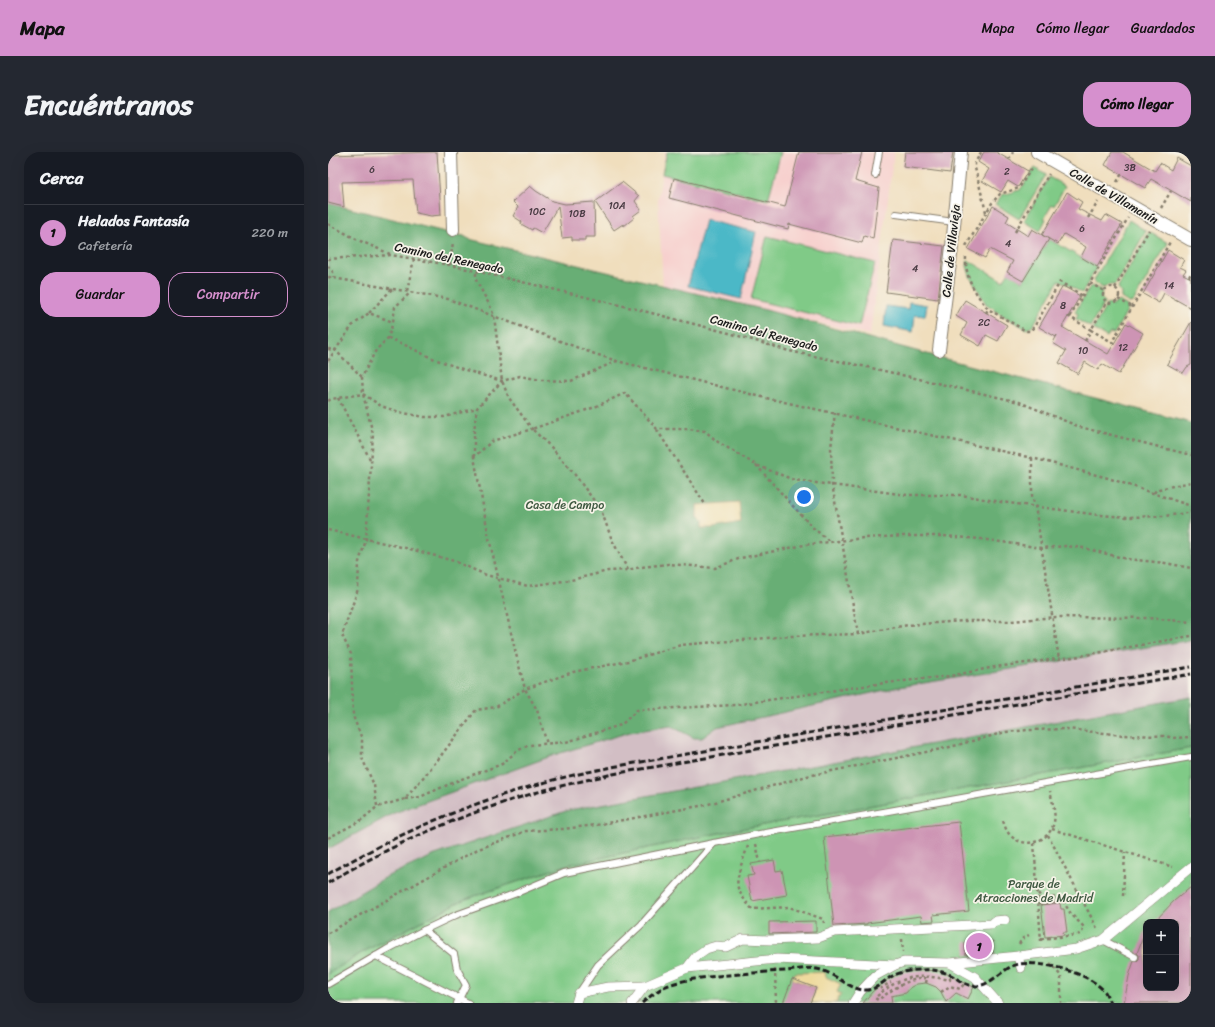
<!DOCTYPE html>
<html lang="es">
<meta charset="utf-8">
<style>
body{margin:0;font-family:Sriracha,sans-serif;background:#242831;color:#f1f3f6}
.controls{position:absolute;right:12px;bottom:12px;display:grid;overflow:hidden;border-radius:8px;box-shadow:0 4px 16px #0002}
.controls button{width:36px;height:36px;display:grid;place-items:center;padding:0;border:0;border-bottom:1px solid #363941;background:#171b24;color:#f1f3f6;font:20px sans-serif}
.you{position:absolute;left:476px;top:345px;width:14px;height:14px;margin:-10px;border:3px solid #fff;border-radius:50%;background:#1a73e8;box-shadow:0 0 0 6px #1a73e833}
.badge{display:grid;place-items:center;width:26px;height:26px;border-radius:50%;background:#d690ce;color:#111;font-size:13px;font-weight:700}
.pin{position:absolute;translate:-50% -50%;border:2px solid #fff;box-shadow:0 1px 4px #0006}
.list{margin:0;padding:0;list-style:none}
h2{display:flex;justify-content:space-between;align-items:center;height:52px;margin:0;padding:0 16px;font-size:17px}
h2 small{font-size:13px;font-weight:400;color:#9ea1a6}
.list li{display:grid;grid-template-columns:26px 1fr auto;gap:12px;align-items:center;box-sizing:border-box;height:56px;padding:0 16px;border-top:1px solid #363941}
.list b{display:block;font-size:15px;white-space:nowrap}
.list p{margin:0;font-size:13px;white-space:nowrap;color:#9ea1a6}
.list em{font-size:13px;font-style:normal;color:#9ea1a6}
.actions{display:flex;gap:8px;padding:12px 16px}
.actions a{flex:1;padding:9px 0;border:1px solid #d690ce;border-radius:16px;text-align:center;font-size:14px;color:#d690ce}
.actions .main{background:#d690ce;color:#111}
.map{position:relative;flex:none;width:863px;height:851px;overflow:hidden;border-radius:16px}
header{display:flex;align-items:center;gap:24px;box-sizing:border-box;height:56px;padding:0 20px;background:#d690ce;color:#111}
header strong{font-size:19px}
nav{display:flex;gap:22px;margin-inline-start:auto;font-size:14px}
.intro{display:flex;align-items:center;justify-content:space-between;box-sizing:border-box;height:96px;padding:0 24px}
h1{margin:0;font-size:28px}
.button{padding:10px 18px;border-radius:16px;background:#d690ce;color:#111;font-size:14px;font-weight:700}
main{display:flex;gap:24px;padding:0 24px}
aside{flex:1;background:#171b24;border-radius:16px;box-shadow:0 4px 16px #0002}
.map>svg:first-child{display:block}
.built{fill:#f7d0ce}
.industrial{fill:#d2bec4}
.green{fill:#80ca87;stroke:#4e7352;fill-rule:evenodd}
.forest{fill:#68ae74;stroke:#426548}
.sand{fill:#eeda9e;stroke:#857b5d}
.water{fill:#4bb8c7;stroke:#346a72}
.building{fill:#cd94b4}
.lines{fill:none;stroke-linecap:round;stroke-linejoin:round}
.service-casing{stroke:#867d6c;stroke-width:8}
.pedestrian-casing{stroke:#867d6c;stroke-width:10}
.minor-casing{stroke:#867d6c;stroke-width:14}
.path{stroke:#867d6c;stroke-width:2.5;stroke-dasharray:3 3;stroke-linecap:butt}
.service{stroke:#fff;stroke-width:6}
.pedestrian{stroke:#fff;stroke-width:9}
.minor{stroke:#fff;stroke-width:12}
.rail{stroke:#1c1c1c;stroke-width:3;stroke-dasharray:6 3;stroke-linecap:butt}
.labels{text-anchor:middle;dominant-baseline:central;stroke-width:3.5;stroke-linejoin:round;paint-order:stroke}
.number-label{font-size:10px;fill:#483a42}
.street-label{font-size:12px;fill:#1c1c1c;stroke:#f7f3e8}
.park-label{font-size:12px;fill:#3f5941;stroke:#f7f3e8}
</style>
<header>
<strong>Mapa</strong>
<nav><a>Mapa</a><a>Cómo llegar</a><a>Guardados</a></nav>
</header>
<div class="intro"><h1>Encuéntranos</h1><a class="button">Cómo llegar</a></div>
<main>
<aside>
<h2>Cerca<small></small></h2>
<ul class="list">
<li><span class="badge">1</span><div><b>Helados Fantasía</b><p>Cafetería</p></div><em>220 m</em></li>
</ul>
<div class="actions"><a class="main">Guardar</a><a>Compartir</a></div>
</aside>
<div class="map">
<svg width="863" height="851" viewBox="0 0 863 851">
<rect width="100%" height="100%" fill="#f7f3e8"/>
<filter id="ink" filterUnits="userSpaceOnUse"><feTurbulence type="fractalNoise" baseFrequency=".025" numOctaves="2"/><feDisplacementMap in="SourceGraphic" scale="8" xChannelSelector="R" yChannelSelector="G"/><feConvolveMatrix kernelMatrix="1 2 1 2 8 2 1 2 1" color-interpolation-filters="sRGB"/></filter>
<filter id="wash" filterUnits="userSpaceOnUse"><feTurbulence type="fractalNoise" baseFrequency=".012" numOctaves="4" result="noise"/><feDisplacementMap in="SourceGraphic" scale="16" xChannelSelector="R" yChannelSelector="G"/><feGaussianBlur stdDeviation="0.9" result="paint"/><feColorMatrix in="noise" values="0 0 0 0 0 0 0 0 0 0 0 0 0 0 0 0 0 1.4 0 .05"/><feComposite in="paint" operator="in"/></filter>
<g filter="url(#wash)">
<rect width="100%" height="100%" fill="#f0debd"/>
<path class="built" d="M 337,0 L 566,0 L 542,183 L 335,134 L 330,48 Z"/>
<path class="industrial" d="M 863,488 L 863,545 L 241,658 L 107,703 L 60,724 L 0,760 L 0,697 L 66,661 L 229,602 L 302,580 L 343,574 L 366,586 L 374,586 L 389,575 L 571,535 Z"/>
<g class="green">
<path d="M 339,0 L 453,0 L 440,48 L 334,22 Z"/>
<path d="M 707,16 L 718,23 L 691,67 L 667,52 L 674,43 L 692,38 Z"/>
<path d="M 721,25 L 737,34 L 726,54 L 724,53 L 716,66 L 718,67 L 712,79 L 696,69 Z"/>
<path d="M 801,68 L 818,79 L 787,133 L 781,133 L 775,136 L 767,131 L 766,128 Z"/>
<path d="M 821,80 L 840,91 L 805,150 L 801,151 L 793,146 L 793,141 L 790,135 Z"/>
<path d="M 439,84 L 547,111 L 531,174 L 423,147 Z"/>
<path d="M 721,87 L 769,115 L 754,141 L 731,128 L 705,174 L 699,177 L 697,176 L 667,159 L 667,157 L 658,152 L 642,124 L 639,114 L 640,108 L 675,129 L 681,120 L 695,129 Z"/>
<path d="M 765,134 L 774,139 L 773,146 L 777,150 L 762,175 L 748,167 L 750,162 L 747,160 L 761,136 Z"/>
<path d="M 791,149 L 799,154 L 800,157 L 786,182 L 782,181 L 779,185 L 765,177 L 779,152 L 784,153 Z"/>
<path d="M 863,596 L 863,851 L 0,851 L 0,822 L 35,800 L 135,748 L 239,713 L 391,681 ZM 818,770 L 848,770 L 848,836 L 818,836 Z"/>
</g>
<g class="forest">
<path d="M 0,51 L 113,79 L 136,84 L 141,87 L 438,158 L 614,206 L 863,271 L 863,488 L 571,535 L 389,575 L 374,586 L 366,586 L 343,574 L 302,580 L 229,602 L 66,661 L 0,697 Z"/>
<path d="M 863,545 L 863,596 L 391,681 L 239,713 L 135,748 L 35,800 L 0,822 L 0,760 L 60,724 L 107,703 L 241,658 Z"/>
</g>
<g class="sand">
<path d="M 411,350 L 413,371 L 385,376 L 373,376 L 373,370 L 369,366 L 369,353 Z"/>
<path d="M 497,820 L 498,825 L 513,832 L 509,840 L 513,842 L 508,851 L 482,851 L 488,836 L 464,827 L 467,821 Z"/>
</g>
<g class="water">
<path d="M 377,68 L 428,80 L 413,147 L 360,134 Z"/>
<path d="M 581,150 L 599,153 L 597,164 L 587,163 L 585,180 L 556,174 L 558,154 L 580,157 Z"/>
</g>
<g id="blocks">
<g class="building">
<path d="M 109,0 L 113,63 L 103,64 L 88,61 L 85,28 L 14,30 L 16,55 L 0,51 L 0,3 Z"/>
<path d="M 471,0 L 534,0 L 527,29 L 551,36 L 545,87 L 536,84 L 534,91 L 461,72 L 460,77 L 341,46 L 346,26 L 457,55 Z"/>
<path d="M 577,0 L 625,0 L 622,21 L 575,15 Z"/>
<path d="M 656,0 L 668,0 L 700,19 L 690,35 L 680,29 L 673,40 L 654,29 L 661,17 L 650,10 Z"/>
<path d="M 784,0 L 795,0 L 827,19 L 832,11 L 843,18 L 849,6 L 863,14 L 863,50 L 823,27 L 817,36 L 777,13 Z"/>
<path d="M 294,30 L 311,44 L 307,49 L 313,58 L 305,64 L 306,66 L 296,74 L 295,72 L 286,78 L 267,50 Z"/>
<path d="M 202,34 L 208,39 L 224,49 L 237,52 L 266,50 L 267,85 L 257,85 L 257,88 L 244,88 L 244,85 L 234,86 L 230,54 L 214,81 L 205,76 L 204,78 L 193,72 L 194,70 L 185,64 L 190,55 L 185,50 Z"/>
<path d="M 739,40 L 754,50 L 750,57 L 774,69 L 778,63 L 794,72 L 769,115 L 753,105 L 758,95 L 736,82 L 730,92 L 714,83 Z"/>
<path d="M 665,54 L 681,64 L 678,70 L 700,84 L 704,77 L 721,87 L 695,129 L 679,120 L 685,109 L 662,97 L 657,106 L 640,97 Z"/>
<path d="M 565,88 L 616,94 L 610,147 L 558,140 Z"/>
<path d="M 840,98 L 856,108 L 852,115 L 858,118 L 855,122 L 863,126 L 863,156 L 836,141 L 831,151 L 815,142 Z"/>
<path d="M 735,134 L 752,144 L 734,175 L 780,202 L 798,171 L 815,181 L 791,222 L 774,212 L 770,218 L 757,210 L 750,222 L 731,211 L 738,199 L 725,191 L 729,183 L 728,185 L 711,175 Z"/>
<path d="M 637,148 L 679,173 L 670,189 L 658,183 L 652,194 L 633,183 L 639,171 L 628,164 Z"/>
<path d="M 863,170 L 863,213 L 859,215 L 855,221 L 839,212 Z"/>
<path d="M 631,670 L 641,759 L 605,763 L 606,769 L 594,770 L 593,764 L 539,771 L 539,772 L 506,774 L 496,685 Z"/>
<path d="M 446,708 L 448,719 L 454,718 L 459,743 L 424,749 L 419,724 L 426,723 L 423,712 Z"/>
<path d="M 863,735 L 863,851 L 796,851 L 801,824 L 806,809 L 809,809 L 811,807 L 811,803 L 809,801 L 817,780 L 818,780 L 818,836 L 848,836 L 848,770 L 826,770 L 846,749 Z"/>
<path d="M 732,751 L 733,757 L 736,757 L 739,780 L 735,780 L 736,783 L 717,785 L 713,753 Z"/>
<path d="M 488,769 L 488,780 L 441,782 L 441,770 Z"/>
<path d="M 665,789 L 665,801 L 638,803 L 637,790 Z"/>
<path d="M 594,818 L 611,819 L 622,823 L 634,830 L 646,835 L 640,847 L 628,841 L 618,850 L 613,840 L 608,835 L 598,831 L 589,832 L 583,835 L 578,841 L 563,844 L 564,851 L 535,851 L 544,840 L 560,827 L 575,820 Z"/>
<path d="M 464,827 L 488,836 L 482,851 L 455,851 Z"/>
</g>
</g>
</g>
<g filter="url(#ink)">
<use href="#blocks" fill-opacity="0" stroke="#867d6c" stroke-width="1"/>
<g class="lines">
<g class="service-casing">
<g id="service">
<path d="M 547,23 L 551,0"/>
<path d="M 568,62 L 626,70"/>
<path d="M 96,778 L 126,802 L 129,817 L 138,833 L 129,851"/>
<path d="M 775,788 L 807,805"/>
<path d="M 48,804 L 140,851"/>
<path d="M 0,832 L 58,798 L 96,778 L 128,763 L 186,742 L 236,721 L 426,683 L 863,605"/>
<path d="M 251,841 L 270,813 L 313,773 L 386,691"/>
</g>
</g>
<g class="pedestrian-casing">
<g id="pedestrian">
<path d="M 690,804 L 693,816"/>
<path d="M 622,811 L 647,825 L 670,851"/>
<path d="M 359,816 L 368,804 L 378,797 L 388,794 L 398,795 L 415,787 L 442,788 L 490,786 L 506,780 L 664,772 L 667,769 L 677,768"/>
<path d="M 248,851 L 251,841 L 280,835 L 317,834"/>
<path d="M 304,851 L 317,834 L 359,816 L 449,807 L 567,813"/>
<path d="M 525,851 L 532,840 L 547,824 L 567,813 L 576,810 L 622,811 L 690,804 L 748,797 L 775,788 L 863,715"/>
</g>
</g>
<g class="minor-casing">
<g id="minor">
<path d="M 123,0 L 125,78"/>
<path d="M 709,0 L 863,88"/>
<path d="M 611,198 L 624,95 L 633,0"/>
</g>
</g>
<g class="path">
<path d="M 653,0 L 647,11 L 647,16 L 658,60"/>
<path d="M 681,7 L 685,0"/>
<path d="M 789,30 L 793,23 L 795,24"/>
<path d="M 833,56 L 843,39"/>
<path d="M 760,66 L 770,50"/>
<path d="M 0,72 L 30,88 L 62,102"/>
<path d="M 687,80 L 721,22"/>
<path d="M 638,94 L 664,51 L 672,42 L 691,36 L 703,17"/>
<path d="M 638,105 C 637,126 647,141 660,157 L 698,179 L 702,179 L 706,175 L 732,130 L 755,144"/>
<path d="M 0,107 L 63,103 L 122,113 L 296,154 L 401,181 L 461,199 L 539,215 L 691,250 L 752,275 L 863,303"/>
<path d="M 122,113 L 125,90"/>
<path d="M 0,114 L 5,120 L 5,126"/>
<path d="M 148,121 L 148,128 L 162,154 L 166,164 L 174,229 L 181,246 L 204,277 L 164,289 L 146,305 L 161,386 L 188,502 L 197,537 L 209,558 L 219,592"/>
<path d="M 0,125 L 120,147 L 264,201 L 289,209 L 434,245 L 704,306 L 780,326 L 863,354"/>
<path d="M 861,125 L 863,121"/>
<path d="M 762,131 L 776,139"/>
<circle cx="783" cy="143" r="8"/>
<path d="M 787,136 L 821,78"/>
<path d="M 79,139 L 86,107"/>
<path d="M 790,147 L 804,155"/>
<path d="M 41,161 L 64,137"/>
<path d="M 658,161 L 660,157"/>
<path d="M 740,164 L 763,178 L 779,150"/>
<path d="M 742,165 L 800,66"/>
<path d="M 60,186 C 75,191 88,199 102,205 C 126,215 150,222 174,229"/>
<path d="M 757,189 L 763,178 L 784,190"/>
<path d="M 786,191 L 784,190 L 842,90"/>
<path d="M 0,197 L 7,198 L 34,225"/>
<path d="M 0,209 L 24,174 L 41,161 L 65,170 L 67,155 L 83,140"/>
<path d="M 10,246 L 43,309"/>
<path d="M 0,249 L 3,247 L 35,242 L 53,254 L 71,260 L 96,265 L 116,265 L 149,256"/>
<path d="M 507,260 L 503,296 L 504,332 L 530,482"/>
<path d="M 329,278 L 377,352"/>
<path d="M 146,305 L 146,279 L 149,256 L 174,229 L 192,224 L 213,228 L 243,229 L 289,209"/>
<path d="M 704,306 L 704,344 L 707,354 L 731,507"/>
<path d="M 428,313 L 484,375 L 501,389"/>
<path d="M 826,341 L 828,338 L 831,337 L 863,330"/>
<path d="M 0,378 L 82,397 L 126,409 L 158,423 L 200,434 L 243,428 L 280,419 L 300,418 L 313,415 L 340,412 L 387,416 L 413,406 L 476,393 L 536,386 L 576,384 L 616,384 L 653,387 L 714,396 L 738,394 L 756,396 L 799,407 L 837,411 L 863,416"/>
<path d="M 300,418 L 284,388 L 273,358 L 247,323 L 223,295 L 204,277 L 267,255 L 297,241 L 329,277 L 360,277 L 377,279 L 390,290 L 428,313 L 466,328 L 579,343 L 633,343 L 673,350 L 771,363 L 800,365 L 836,364 L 859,361 L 863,359"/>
<path d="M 77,647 L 92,645 L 131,628 L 174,612 L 189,599 L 201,593 L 238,590 L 293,573 L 309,558 L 407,553 L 549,532 L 622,524 L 667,515 L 752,504 L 863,484"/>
<path d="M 49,654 L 46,633 L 34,606 L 34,587 L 25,564 L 23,502 L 14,483 L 30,437 L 31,410 L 38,388 L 45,282 L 35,242 L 34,225 L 48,198 L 60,186 L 65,170"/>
<path d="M 675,669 C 677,674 678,679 682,683 C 696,698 722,690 726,670 C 728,660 724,649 722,639"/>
<path d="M 724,677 L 845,715"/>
<path d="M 720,683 L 770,778"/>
<path d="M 0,686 L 32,669 L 49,655 L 77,647 L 108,610 L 148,558 L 168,555 L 197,537 L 245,520 L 300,509 L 353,493 L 462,484 L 530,482 L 580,473 L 635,469 L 683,469 L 728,465 L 820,466 L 863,470"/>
<path d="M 706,691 L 713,789"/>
<path d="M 428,692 L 432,710"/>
<path d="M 420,694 C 416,705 407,726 410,736 C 413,744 419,751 424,757 L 461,755 L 495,767 L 496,771"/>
<path d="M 710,741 L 713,745 L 713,747 L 729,745 L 729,749 L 710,752"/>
<path d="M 795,744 L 797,700"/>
<path d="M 729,749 L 735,749 L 743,762 L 756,775 L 754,780 L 750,783"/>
<path d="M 0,781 L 148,698 L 198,679 L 235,677 L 268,673 L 377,653 L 479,624 L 618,596 L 678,580 L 700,578 L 739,577 L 795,583 L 837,584 L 845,586 L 863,585"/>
<path d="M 574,787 L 575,800"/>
<path d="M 713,787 L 749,783"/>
<path d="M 691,792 L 695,786 L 701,783"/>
<path d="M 722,811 L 733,824 L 733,851"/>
<path d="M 447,817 L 448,851"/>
<path d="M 598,831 L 599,826 C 578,827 567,836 550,848 L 547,846 C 571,824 590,821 622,828 L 622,826 L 621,825"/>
<path d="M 552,837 L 563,830"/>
<path d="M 613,840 L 622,834 L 632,837 L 636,832"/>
</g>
<use href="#service" class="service"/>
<use href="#pedestrian" class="pedestrian"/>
<use href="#minor" class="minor"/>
<g class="rail">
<path d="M 0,722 C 67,683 140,651 215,631 C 238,624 261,620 284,615 L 863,515"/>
<path d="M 0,731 C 67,690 142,659 217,638 C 240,632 263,627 285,622 L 863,522"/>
<path d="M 314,851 C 320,846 329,839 336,835 C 352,828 372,826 389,824 C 412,822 435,820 459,819 C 469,818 478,815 489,817 C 506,820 523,839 538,838 C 547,838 554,831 561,826 C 570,820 583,818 593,818 C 603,817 614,819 623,823 C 630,827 638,834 648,834 C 661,834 672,820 684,814 C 701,807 736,816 752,823 C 761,826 771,833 777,840 C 779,843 780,847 782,851"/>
</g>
</g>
</g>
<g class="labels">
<g class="number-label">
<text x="802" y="16">3B</text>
<text x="44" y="18">6</text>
<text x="679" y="20">2</text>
<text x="289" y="54">10A</text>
<text x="209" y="60">10C</text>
<text x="249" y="62">10B</text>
<text x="754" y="77">6</text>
<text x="680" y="92">4</text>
<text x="587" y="117">4</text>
<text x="841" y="134">14</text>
<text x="735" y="154">8</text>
<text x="656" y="171">2C</text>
<text x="795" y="196">12</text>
<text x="755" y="199">10</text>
</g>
<g class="street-label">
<text transform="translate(786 44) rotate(30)">Calle de Villamanín</text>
<text transform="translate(623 99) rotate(-84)">Calle de Villavieja</text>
<text transform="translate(121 106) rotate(12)">Camino del Renegado</text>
<text transform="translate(436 181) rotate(15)">Camino del Renegado</text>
</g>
<g class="park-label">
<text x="237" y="353">Casa de Campo</text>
<text x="706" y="732">Parque de<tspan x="706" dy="14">Atracciones de Madrid</tspan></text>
</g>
</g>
</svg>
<div class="controls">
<button>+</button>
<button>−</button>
</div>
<div class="you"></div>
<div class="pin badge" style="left:651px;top:794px">1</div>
</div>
</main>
